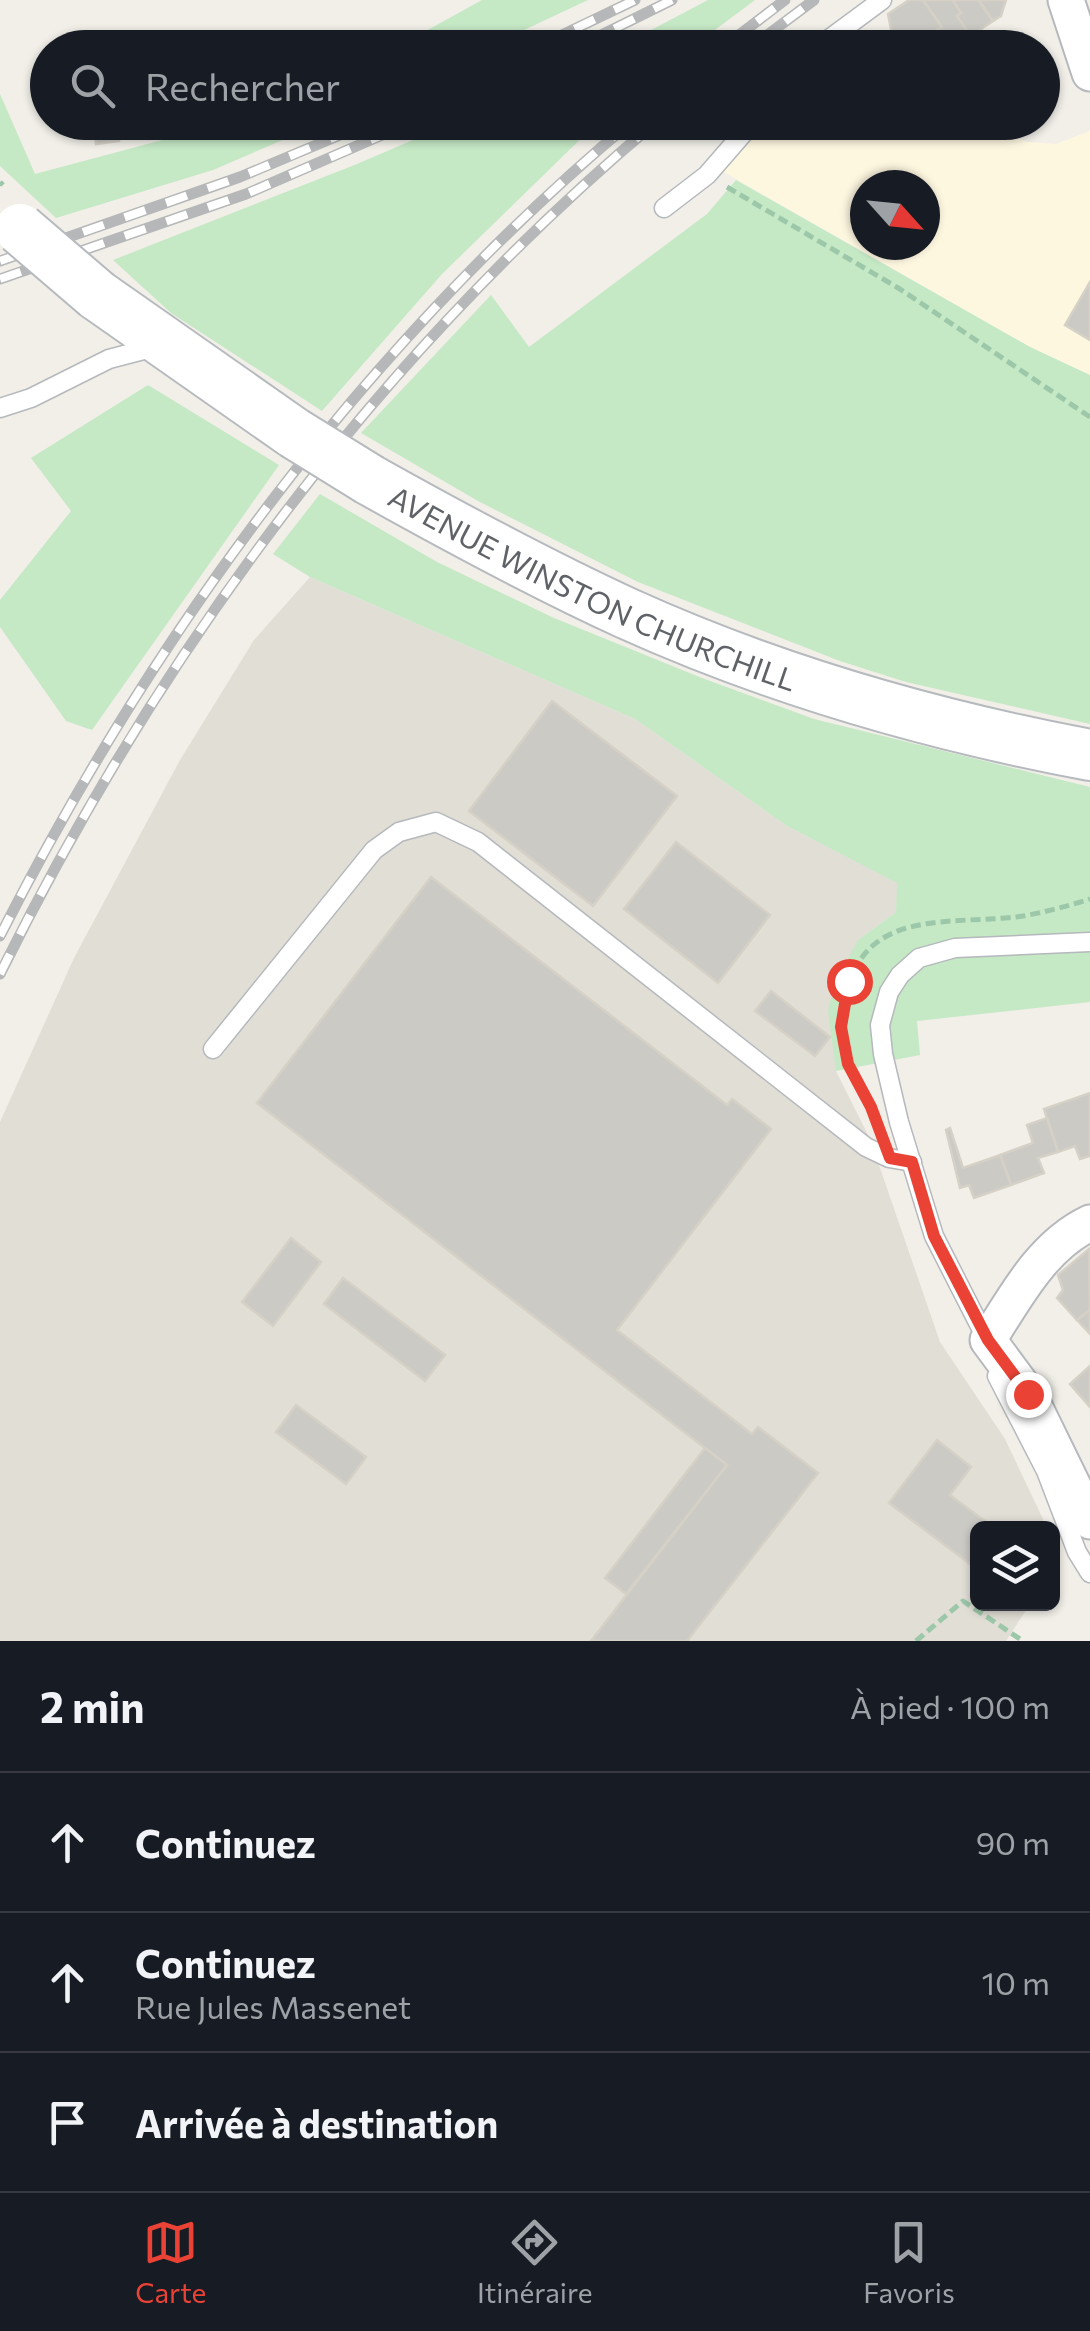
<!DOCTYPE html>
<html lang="fr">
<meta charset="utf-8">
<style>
body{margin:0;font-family:Commissioner,sans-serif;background:#242831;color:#f1f3f6}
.controls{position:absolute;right:30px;bottom:30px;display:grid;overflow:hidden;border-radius:15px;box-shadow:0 2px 8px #0004}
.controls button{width:90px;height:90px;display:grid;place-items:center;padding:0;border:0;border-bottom:2px solid #363941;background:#171b24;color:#f1f3f6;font:50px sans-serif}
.compass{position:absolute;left:850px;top:170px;width:90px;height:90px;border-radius:50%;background:#171b24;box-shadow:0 2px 8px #0004;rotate:117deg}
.stop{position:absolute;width:30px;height:30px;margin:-22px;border:8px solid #ea4335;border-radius:50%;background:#fff}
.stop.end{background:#ea4335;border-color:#fff;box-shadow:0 2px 10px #0008}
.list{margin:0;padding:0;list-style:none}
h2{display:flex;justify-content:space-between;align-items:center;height:130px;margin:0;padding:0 40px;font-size:42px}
h2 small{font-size:32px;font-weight:400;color:#9ea1a6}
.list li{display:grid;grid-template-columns:65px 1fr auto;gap:30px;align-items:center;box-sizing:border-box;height:140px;padding:0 40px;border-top:2px solid #363941}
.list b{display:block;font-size:38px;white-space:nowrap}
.list p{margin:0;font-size:32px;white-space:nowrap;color:#9ea1a6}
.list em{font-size:32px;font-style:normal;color:#9ea1a6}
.icon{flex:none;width:55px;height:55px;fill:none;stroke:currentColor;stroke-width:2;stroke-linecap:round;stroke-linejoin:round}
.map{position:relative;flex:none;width:1090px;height:1641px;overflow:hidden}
.search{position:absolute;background:#171b24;box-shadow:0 2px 8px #0004;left:30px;right:30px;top:30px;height:110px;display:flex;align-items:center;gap:25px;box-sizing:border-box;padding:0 35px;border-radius:55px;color:#9ea1a6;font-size:38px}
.sheet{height:550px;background:#171b24}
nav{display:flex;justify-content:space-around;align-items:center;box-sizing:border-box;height:140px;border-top:2px solid #363941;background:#171b24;font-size:28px;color:#9ea1a6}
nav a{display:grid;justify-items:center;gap:5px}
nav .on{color:#ea4335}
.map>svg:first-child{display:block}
.commercial{fill:#fef7e0;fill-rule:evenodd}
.education{fill:#e1ded6}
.green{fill:#c5e8c5}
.building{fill:#cccac5;stroke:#d6d1c6;stroke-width:2.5}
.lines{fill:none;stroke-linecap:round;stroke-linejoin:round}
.lane-casing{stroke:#b5b8bc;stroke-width:21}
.street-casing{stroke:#b5b8bc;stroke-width:39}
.secondary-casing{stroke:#b6babf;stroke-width:54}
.path{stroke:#9cc7a9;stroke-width:5;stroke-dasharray:10 5;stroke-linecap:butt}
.lane{stroke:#fff;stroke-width:18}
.street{stroke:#fff;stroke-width:35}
.secondary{stroke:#fff;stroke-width:50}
.rail-casing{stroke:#b6b7b8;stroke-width:11}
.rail{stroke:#fff;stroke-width:8;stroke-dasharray:22;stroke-linecap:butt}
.secondary-bridge-casing{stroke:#b6babf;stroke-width:54;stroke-linecap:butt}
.secondary-bridge{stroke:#fff;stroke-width:50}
.route{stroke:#ea4335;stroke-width:12}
.labels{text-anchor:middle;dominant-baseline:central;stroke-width:9;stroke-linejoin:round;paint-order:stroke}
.street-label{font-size:30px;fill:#5f6368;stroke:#fff}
</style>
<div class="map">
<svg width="1090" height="1641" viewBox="0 0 1090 1641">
<rect width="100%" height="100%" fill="#f1efe8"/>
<path class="commercial" d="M 740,123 L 968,123 L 1029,142 L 1056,144 L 1090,131 L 1090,375 L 1030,347 L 706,162 ZM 865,185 L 925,185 L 925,245 L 865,245 Z"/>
<path class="education" d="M 310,577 L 635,719 L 787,826 L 898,883 L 896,912 L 858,940 L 836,1071 L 870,1139 L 940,1342 L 1005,1439 L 1043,1519 L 1044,1528 L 978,1528 L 978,1604 L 1030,1604 L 1006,1641 L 0,1641 L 0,1122 L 74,958 L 180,760 L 254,640 Z"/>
<g class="green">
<path d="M 482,0 L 588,0 L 488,47 L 397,47 Z"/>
<path d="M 708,0 L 755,0 L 692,47 L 619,47 Z"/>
<path d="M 0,94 L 35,174 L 226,123 L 322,123 L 213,170 L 56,218 L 0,166 Z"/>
<path d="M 455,122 L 597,123 L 442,274 L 322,411 L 171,313 L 113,260 L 357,164 Z"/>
<path d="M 736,180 L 1030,347 L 1090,375 L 1090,724 L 906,682 L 840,661 L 638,582 L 478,501 L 361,433 L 491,295 L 529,347 L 707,214 Z"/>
<path d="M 148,385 L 279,465 L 92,730 L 66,721 L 0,627 L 0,600 L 71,511 L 31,458 Z"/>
<path d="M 320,494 L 437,562 L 554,618 L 702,678 L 814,719 L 1090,787 L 1090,1002 L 917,1021 L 920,1055 L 836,1071 L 828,1011 L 834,985 L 858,940 L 896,912 L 897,883 L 787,826 L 635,719 L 310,577 L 273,554 Z"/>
</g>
<g class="building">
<path d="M 909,0 L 923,0 L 942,27 L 937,30 L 949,48 L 902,48 L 901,40 L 893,39 L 888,14 Z"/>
<path d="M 923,0 L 953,0 L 961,13 L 957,16 L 971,36 L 949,48 L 937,30 L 942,27 Z"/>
<path d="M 953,0 L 978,0 L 993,21 L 971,36 L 957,16 L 961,13 Z"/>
<path d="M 982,0 L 1006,0 L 1001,16 L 993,21 L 980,2 Z"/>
<path d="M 118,123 L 119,141 L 96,144 L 94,126 Z"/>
<path d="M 1090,282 L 1090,340 L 1065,325 Z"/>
<path d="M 552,701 L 677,796 L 593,906 L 469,811 Z"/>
<path d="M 676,842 L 770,915 L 718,983 L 624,909 Z"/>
<path d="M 431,877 L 727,1105 L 732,1099 L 771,1129 L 617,1330 L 752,1434 L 758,1427 L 818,1473 L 687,1641 L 591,1641 L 727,1465 L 257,1103 Z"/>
<path d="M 771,991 L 830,1037 L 815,1056 L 755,1011 Z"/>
<path d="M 1090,1093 L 1090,1156 L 1080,1159 L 1075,1146 L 1058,1152 L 1044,1109 Z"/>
<path d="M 1047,1118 L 1058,1152 L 1038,1158 L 1044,1173 L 1011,1185 L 1000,1155 L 1033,1143 L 1027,1125 Z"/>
<path d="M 950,1128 L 963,1168 L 1000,1155 L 1011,1185 L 974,1198 L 969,1185 L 960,1188 L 946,1130 Z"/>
<path d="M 291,1238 L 321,1262 L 273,1326 L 242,1302 Z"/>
<path d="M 1089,1249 L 1090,1310 L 1077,1320 L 1057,1298 L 1063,1290 L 1058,1275 Z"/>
<path d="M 343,1278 L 445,1355 L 425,1381 L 324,1304 Z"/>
<path d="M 1090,1310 L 1090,1334 L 1077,1320 Z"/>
<path d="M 1090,1366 L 1090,1407 L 1070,1384 Z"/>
<path d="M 296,1405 L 366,1457 L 346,1484 L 276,1432 Z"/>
<path d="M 937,1440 L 971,1467 L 950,1495 L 994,1528 L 978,1528 L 978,1570 L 889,1503 Z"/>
<path d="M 705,1448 L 727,1465 L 626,1594 L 605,1578 Z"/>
</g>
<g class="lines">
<g class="lane-casing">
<g id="lane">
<path d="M 817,48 L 882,0"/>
<path d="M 664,208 L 707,175 L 753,122"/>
<path d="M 0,408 L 31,398 L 109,359 L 155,347"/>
<path d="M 213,1049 L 374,850 L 399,832 L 436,822 L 478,842 L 866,1147 L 889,1158 L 912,1162"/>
<path d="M 988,1342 L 934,1236 L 899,1122 L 883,1054 L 880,1025 L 889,992 L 900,975 L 919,958 L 955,948 L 1090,942"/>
<path d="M 997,1376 L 1046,1471 L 1077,1552 L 1090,1573"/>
</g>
</g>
<g class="street-casing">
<g id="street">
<path d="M 1066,0 L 1090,73"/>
<path d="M 1090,1223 C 1042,1246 1016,1296 988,1340 L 1028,1394 L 1090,1521"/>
</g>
</g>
<g class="secondary-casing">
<g id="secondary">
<path d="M 97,295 L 294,433"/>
<path id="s1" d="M 370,480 C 454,527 539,573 626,613 C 774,680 931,725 1090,755"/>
</g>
</g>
<g class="path">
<path d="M 0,182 L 3,185"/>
<path d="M 727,187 L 900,289 L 1090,417"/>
<path d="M 868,1100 C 847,1063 839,1042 846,998 C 862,905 955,926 1023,916 C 1046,912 1068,906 1090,899"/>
<path d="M 916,1641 L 963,1601 L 1023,1641"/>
</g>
<use href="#lane" class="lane"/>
<use href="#street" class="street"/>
<use href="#secondary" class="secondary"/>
<g class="rail-casing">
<g id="rail">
<path d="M 535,48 L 635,0"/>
<path d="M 575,48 L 672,0"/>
<path d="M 722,48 L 785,0"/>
<path d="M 750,48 L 814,0"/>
<path d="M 0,261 L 240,177 L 371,122"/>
<path d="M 0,279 L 246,194 L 412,122"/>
<path d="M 0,936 C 156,629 366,344 631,122"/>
<path d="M 0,974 C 160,651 379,354 656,122"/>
</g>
</g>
<use href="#rail" class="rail"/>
<g class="secondary-bridge-casing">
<g id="secondary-bridge">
<path d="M 20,229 L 97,295"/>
<path d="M 294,433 L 370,480"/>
</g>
</g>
<use href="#secondary-bridge" class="secondary-bridge"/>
</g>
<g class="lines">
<path class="route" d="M 849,981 L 841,1027 L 848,1064 L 871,1107 L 890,1158 L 912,1162 L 934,1236 L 988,1340 L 1028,1394"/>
</g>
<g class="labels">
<g class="street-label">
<text stroke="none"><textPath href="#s1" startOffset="248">AVENUE WINSTON CHURCHILL</textPath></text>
</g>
</g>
</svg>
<div class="controls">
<button><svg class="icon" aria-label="layers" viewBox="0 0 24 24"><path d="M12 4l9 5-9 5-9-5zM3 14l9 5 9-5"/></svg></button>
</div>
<svg class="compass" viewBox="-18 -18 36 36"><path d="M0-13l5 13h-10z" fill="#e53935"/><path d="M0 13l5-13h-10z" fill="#9ea1a6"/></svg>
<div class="stop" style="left:849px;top:981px"></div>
<div class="stop end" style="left:1028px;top:1394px"></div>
<div class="search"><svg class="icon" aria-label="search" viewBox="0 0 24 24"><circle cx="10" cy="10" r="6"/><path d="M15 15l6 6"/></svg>Rechercher</div>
</div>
<section class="sheet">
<h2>2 min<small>À pied · 100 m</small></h2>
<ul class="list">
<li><svg class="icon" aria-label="ahead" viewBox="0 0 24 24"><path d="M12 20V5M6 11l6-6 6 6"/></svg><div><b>Continuez</b></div><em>90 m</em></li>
<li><svg class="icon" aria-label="ahead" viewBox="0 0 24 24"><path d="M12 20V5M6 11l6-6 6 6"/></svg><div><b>Continuez</b><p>Rue Jules Massenet</p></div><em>10 m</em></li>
<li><svg class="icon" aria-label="arrive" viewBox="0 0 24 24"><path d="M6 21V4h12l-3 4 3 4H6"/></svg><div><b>Arrivée à destination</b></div></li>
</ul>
</section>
<nav>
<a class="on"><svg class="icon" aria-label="map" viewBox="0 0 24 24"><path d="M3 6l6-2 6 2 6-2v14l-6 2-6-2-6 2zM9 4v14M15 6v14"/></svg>Carte</a>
<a><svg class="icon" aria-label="directions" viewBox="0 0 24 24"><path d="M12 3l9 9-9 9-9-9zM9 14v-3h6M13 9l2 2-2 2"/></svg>Itinéraire</a>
<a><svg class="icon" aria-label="saved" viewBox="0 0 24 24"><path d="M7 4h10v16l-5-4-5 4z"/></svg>Favoris</a>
</nav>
